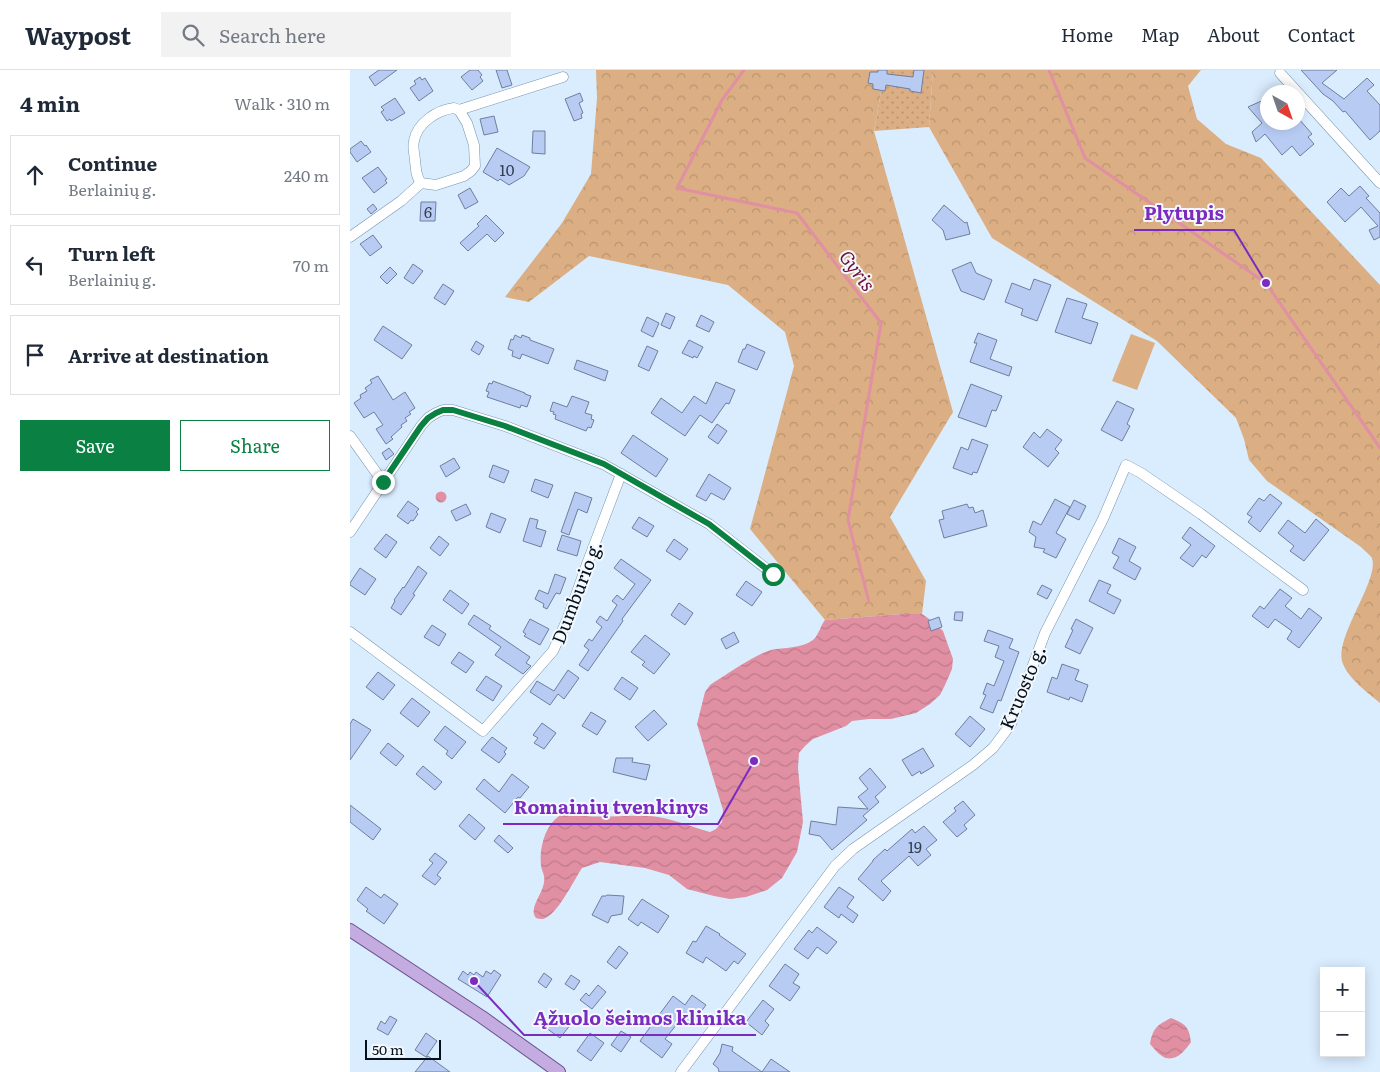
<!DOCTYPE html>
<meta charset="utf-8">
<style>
body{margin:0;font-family:Literata,serif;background:#f2f2f3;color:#1f2937}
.controls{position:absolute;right:15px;bottom:15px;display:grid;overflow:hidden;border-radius:0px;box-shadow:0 2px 12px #0003}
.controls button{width:45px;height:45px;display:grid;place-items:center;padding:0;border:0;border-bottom:1px solid #e0e1e3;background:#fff;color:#1f2937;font:25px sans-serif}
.compass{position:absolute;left:910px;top:15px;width:45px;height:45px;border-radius:50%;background:#fff;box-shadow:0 2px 12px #0003;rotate:140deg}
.scale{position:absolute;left:15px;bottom:12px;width:76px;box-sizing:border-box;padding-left:5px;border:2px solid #051019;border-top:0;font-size:14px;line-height:18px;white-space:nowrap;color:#051019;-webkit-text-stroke:4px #f2f8fe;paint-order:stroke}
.stop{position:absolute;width:15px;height:15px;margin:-11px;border:4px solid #0b8043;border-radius:50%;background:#fff}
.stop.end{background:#0b8043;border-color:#fff;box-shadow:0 1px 5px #0008}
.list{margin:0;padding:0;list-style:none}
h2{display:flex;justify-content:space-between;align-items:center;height:65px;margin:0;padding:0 20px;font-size:21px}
h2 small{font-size:16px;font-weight:400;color:#747a83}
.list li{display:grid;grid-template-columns:32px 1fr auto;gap:15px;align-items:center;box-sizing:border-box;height:80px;margin:0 10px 10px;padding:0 10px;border:1px solid #e0e1e3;border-radius:0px}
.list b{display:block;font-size:19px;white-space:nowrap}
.list p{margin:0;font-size:16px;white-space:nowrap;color:#747a83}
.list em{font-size:16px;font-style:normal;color:#747a83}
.actions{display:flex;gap:10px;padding:15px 20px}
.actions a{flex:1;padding:11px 0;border:1px solid #0b8043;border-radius:0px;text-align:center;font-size:18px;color:#0b8043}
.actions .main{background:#0b8043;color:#fff}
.icon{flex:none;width:28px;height:28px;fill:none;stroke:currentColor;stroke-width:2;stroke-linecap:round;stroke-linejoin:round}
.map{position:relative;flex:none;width:1030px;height:1002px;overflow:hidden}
header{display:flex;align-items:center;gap:30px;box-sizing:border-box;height:70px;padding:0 25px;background:#fff;border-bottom:1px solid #e0e1e3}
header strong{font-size:24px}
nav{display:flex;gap:28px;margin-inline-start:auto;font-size:18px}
.search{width:350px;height:45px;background:#f2f2f3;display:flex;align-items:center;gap:12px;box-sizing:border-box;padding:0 18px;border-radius:0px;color:#747a83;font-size:19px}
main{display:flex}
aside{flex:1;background:#fff}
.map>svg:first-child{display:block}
.grass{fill:url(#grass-dots)}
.forest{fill:url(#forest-crowns)}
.green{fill:#dbae83}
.water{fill:url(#water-waves)}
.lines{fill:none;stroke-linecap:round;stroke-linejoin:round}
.stream{stroke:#e090a2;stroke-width:3}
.building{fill:#b8cbf3;stroke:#6f7e9e}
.minor-casing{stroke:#7694af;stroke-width:11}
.major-casing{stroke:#69528d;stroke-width:14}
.minor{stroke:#fff;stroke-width:10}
.major{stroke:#c5ace0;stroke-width:12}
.route{stroke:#0b8043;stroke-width:6}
.labels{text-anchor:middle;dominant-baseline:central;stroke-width:4;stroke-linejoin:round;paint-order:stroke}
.number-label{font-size:15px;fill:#323f50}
.street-label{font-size:18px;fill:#051019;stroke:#f2f8fe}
.water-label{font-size:19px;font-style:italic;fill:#6f1134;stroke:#f2f8fe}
.leader{fill:none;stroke:#7b2cbf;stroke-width:2}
.callout-dot{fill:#7b2cbf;stroke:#f2f8fe;stroke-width:2}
.callout-label{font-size:19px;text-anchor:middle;font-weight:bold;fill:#7b2cbf;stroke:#f2f8fe;stroke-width:4;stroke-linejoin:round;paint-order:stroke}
</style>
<header>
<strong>Waypost</strong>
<div class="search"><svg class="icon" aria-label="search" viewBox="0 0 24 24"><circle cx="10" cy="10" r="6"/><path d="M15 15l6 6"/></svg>Search here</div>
<nav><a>Home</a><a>Map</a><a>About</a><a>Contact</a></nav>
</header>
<main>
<aside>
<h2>4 min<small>Walk · 310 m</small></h2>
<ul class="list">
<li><svg class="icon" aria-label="ahead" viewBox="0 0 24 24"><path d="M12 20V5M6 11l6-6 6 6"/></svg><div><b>Continue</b><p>Berlainių g.</p></div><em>240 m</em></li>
<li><svg class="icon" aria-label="left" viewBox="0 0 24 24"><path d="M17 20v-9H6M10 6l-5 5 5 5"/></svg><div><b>Turn left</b><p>Berlainių g.</p></div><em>70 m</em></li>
<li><svg class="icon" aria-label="arrive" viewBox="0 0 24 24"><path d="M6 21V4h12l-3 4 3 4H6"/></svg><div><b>Arrive at destination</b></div></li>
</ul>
<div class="actions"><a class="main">Save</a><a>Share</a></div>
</aside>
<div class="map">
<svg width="1030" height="1002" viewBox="0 0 1030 1002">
<defs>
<pattern id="grass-dots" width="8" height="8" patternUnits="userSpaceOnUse" patternTransform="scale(1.25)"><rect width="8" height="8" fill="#dbae83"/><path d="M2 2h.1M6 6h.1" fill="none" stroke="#ba9571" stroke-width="1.8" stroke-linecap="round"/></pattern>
<pattern id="forest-crowns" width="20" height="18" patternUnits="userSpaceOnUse" patternTransform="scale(1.25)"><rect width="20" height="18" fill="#dbae83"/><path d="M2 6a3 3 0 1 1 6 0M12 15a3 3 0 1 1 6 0" fill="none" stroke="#ba9571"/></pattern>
<pattern id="water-waves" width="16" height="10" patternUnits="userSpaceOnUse" patternTransform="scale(1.25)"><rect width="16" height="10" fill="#e090a2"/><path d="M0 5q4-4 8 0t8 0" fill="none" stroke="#bf7b8b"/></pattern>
</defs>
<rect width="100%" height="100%" fill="#daedfe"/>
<path class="grass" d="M 535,0 L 583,0 L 579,57 L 524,61 Z"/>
<g class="forest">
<path d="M 246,0 L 535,0 L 524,61 L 603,342 L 540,447 L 576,511 L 572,544 L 553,544 L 475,550 L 400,459 L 444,296 L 435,262 L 378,215 L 239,186 L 179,232 L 155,227 L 212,153 L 241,104 L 247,28 Z"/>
<path d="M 583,0 L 851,0 L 838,16 L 847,49 L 876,74 L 911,88 L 1030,215 L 1030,633 C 1018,623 999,609 993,594 C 982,570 1030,510 1022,488 C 1019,484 1014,480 1011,477 L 917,411 L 899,390 L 894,369 L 886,348 L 807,271 L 642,168 L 579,57 Z"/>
</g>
<path class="green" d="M 781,264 L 805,273 L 787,320 L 762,311 Z"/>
<g class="water">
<circle cx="91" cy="427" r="5.5"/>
<path d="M 553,544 L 572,544 L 585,553 L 593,561 L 603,589 L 602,599 L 595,615 L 590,625 L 580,634 L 566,643 L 541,649 L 519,649 L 502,651 L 496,656 L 463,669 L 455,676 L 449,683 L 448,698 L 453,752 L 447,782 L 432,808 L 417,820 L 396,827 L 380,829 L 364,826 L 337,819 L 319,805 L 295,798 L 250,792 L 232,798 C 224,810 209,841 197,847 C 193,850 190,849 186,848 C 177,837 197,821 194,806 C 193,802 191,798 191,795 C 189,778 195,756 209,746 C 217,741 227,745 235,746 C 260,748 284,744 308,747 C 326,750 342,757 360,762 L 366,759 L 372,752 L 373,740 L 347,654 L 355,622 L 360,615 C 376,605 404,585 421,580 C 435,577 450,579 463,570 C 469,565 470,556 475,550 Z"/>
<path d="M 821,948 C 835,954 839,956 841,972 C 835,981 824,994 812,986 C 807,983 804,978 800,974 C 803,958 807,955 821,948 Z"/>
</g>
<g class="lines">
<g class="stream">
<path d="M 394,0 L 372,30 L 327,118 L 447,143 L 531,253 L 498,450 L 519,532"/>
<path d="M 699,0 L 735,88 L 916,213 L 1030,378"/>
</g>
</g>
<g class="building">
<path d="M 29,0 L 47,0 L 25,16 L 19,7 Z"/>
<path d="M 120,0 L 128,0 L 132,5 L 130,7 L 133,11 L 122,20 L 111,7 Z"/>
<path d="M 146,0 L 157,0 L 162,15 L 152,18 Z"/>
<path d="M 528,0 L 537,0 L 537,4 L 563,7 L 564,0 L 574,0 L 571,23 L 560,21 L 560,19 L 536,15 L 535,21 L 523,19 L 523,14 L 518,13 L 520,2 L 528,2 Z"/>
<path d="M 951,0 L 987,0 L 972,13 L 994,29 L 1017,8 L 1024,15 L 1017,21 L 1030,35 L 1030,61 L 1020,70 L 995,41 L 993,42 L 983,31 L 973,24 Z"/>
<path d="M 70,7 L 72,10 L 75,8 L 83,21 L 69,31 L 60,18 L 66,14 L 64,11 Z"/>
<path d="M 230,23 L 233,31 L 229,33 L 233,43 L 231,44 L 232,48 L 224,51 L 215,29 Z"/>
<path d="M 45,28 L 55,43 L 41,51 L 40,49 L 37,51 L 31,42 L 34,40 L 31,37 Z"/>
<path d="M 918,28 L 918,52 L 948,52 L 949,49 L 962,64 L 958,67 L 964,74 L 950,86 L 942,76 L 932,85 L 915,64 L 906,72 L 902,62 L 912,53 L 898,37 Z"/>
<path d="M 144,46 L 148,62 L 134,65 L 130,49 Z"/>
<path d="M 183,61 L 195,61 L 195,84 L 182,83 Z"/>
<path d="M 11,71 L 15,76 L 16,75 L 21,82 L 7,92 L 0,82 L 0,79 Z"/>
<path d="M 147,78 L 180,97 L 174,106 L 159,115 L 150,109 L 148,111 L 133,102 Z"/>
<path d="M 28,97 L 37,109 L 35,110 L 37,113 L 24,123 L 12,108 Z"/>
<path d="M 1010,116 L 1019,126 L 1016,128 L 1030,143 L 1030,167 L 1024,170 L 1019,160 L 1028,156 L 1011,137 L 995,152 L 977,132 L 991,118 L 999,126 Z"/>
<path d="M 120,118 L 128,132 L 115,139 L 108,125 Z"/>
<path d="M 71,132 L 86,132 L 85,151 L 70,151 Z"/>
<path d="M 23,134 L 27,139 L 21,144 L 17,139 Z"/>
<path d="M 594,135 L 615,153 L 617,152 L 620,164 L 596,170 L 593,160 L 582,150 Z"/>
<path d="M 136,145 L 154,163 L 145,172 L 137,164 L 118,181 L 110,173 L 129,156 L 127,154 Z"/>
<path d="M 23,165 L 32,177 L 20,186 L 10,174 Z"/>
<path d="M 621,192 L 626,203 L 642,210 L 634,230 L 611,221 L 602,200 Z"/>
<path d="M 63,194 L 73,201 L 63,214 L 54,208 Z"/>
<path d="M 40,197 L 47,204 L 37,214 L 30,207 Z"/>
<path d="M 684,209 L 701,215 L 687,251 L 671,245 L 673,239 L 655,232 L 662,213 L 680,220 Z"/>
<path d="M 93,214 L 104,221 L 95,235 L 84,228 Z"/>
<path d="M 717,228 L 737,234 L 732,248 L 748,253 L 741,274 L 705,262 Z"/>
<path d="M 316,243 L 325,247 L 320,259 L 311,255 Z"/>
<path d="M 351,245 L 364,252 L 359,262 L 346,256 Z"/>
<path d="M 297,247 L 309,253 L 303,267 L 291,261 Z"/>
<path d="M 33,256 L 62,275 L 52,289 L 24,270 Z"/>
<path d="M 628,263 L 647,270 L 640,289 L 662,297 L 659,306 L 620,292 L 627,273 L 624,273 Z"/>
<path d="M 165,265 L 171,268 L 172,265 L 180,268 L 180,270 L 204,279 L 198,294 L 172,284 L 170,289 L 162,286 L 163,281 L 158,279 L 161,269 L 163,270 Z"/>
<path d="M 339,270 L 353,277 L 347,288 L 344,286 L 343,288 L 332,283 Z"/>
<path d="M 126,271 L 134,276 L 129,285 L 121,280 Z"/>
<path d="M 397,274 L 415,282 L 407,300 L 388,292 L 393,279 L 395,279 Z"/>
<path d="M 297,276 L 308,281 L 299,301 L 288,296 Z"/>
<path d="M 227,290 L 258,301 L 255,311 L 224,299 Z"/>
<path d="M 28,306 L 43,330 L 55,322 L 65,338 L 59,342 L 61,344 L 55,348 L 57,351 L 51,355 L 52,357 L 41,367 L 43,369 L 36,374 L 26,359 L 33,355 L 24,342 L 14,348 L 4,333 L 11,328 L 10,325 L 17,321 L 15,318 L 22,313 L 20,310 Z"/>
<path d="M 143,311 L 175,323 L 175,324 L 181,326 L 177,337 L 171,335 L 170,338 L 137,327 L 139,322 L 136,321 L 139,313 L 142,314 Z"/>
<path d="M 366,312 L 385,320 L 379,334 L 376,333 L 362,353 L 350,345 L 335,366 L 301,343 L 311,328 L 332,343 L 344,326 L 356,334 Z"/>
<path d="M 621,314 L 652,326 L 646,341 L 642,340 L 636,357 L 608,347 Z"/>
<path d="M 222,326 L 239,332 L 235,343 L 242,345 L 241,349 L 244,350 L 241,358 L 238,357 L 236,361 L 205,349 L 206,345 L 203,344 L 204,342 L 200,341 L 203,332 L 217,337 Z"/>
<path d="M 767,331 L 784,339 L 777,354 L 780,356 L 772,371 L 751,360 Z"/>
<path d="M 367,354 L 377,361 L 368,374 L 358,367 Z"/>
<path d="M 697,359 L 712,370 L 705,379 L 709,383 L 698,397 L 673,377 L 684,362 L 690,368 Z"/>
<path d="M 283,365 L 318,389 L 306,407 L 271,383 Z"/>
<path d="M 622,369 L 638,375 L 627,403 L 623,402 L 622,405 L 603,398 L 611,377 L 618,380 Z"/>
<path d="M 39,378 L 44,384 L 36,390 L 32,383 Z"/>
<path d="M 104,388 L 110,398 L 96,407 L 90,396 Z"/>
<path d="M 143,395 L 159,401 L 154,413 L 139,407 Z"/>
<path d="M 359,404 L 381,418 L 374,430 L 361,423 L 356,431 L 346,426 Z"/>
<path d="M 185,409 L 203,415 L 198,428 L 181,421 Z"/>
<path d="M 225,422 L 242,428 L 237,443 L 228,439 L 219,465 L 211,462 Z"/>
<path d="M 920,424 L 932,433 L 910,462 L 898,452 L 902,447 L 897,444 L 909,428 L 914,431 Z"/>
<path d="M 705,429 L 720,437 L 706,463 L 716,469 L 706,488 L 693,482 L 695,479 L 684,477 L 686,467 L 679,462 L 683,451 L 691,455 Z"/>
<path d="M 724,430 L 736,436 L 729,450 L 717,444 Z"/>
<path d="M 58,431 L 69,439 L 66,442 L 68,444 L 63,451 L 61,450 L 58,454 L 47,446 Z"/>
<path d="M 116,434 L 121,444 L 106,451 L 101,441 Z"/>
<path d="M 617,434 L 619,438 L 623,437 L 625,443 L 633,440 L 637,456 L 594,468 L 589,450 L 594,449 L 592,441 Z"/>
<path d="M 141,443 L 156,449 L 150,463 L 136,457 Z"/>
<path d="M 289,447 L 304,456 L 297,467 L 282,458 Z"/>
<path d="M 180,448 L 188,450 L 186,458 L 196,461 L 191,477 L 173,471 Z"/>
<path d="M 966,449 L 979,460 L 954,491 L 940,481 L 944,476 L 928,463 L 938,450 L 955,463 Z"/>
<path d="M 840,457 L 865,476 L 856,488 L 852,485 L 843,497 L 830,488 L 841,475 L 832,468 Z"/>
<path d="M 36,464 L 47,472 L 36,488 L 24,479 Z"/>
<path d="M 212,465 L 231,471 L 227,486 L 207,480 Z"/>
<path d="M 89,466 L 99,474 L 90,486 L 80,478 Z"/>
<path d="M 769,468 L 786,477 L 779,491 L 791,498 L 785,510 L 763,498 L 769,487 L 762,483 Z"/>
<path d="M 324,469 L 338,479 L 330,490 L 316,481 Z"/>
<path d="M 271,489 L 301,510 L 272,549 L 273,551 L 238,601 L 229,595 L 239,580 L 234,576 L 239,569 L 242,571 L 252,557 L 246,552 L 250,546 L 257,551 L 267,535 L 262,531 L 267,525 L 273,530 L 285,514 L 264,498 Z"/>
<path d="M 68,496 L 77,503 L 63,524 L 65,525 L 51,545 L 41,538 L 45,531 L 44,530 L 53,517 L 54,518 Z"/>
<path d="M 10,498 L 26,509 L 15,525 L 0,515 L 0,513 Z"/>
<path d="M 205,504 L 216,508 L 210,524 L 206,523 L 197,539 L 193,537 L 194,534 L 185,529 L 189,520 L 198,524 Z"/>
<path d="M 749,510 L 761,515 L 757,523 L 771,530 L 764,544 L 739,531 Z"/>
<path d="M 396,511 L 412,522 L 402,536 L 386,525 Z"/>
<path d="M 692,515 L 702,520 L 697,529 L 687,524 Z"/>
<path d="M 930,519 L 942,528 L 935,536 L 951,549 L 959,538 L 972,548 L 949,578 L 937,569 L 942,561 L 925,549 L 918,558 L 902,546 L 910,536 L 914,539 Z"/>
<path d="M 100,520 L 119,534 L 112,544 L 93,530 Z"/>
<path d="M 329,533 L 343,543 L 335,555 L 321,545 Z"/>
<path d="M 605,542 L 613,542 L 612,551 L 604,550 Z"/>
<path d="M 124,545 L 141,556 L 139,559 L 180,587 L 176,593 L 181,596 L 173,604 L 145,585 L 151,577 L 118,554 Z"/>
<path d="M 589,547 L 592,557 L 581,561 L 578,551 Z"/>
<path d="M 180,549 L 199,559 L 190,575 L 174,566 L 176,564 L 173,562 Z"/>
<path d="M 726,549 L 743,558 L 730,584 L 715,577 L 723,560 L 721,559 Z"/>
<path d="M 82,555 L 96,564 L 89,576 L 74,567 Z"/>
<path d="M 638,560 L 663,569 L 659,578 L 669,582 L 651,631 L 648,630 L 643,643 L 630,638 L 636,625 L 633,624 L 637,613 L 644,616 L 654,591 L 645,587 L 649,576 L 634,571 Z"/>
<path d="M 384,562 L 389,572 L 376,579 L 371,569 Z"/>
<path d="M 295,565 L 320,584 L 304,604 L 292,595 L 295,592 L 281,582 Z"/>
<path d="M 109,582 L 124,592 L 116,603 L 101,593 Z"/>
<path d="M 712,594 L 729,600 L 725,610 L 738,615 L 732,632 L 720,627 L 719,630 L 697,622 L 702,607 L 707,609 Z"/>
<path d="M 218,600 L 229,608 L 214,629 L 208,624 L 200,635 L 180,622 L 187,611 L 204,621 Z"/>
<path d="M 28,602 L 45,615 L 33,630 L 16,617 Z"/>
<path d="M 136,606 L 152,616 L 143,631 L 126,620 Z"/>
<path d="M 272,607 L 288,618 L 280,630 L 264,619 Z"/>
<path d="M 62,628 L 80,642 L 68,657 L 50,643 Z"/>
<path d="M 304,640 L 317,654 L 298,671 L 285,657 Z"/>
<path d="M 241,642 L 256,651 L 247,665 L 232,656 Z"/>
<path d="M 620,646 L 635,659 L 620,677 L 605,664 Z"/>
<path d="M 3,649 L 21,660 L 0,690 L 0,654 Z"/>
<path d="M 192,653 L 206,663 L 194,679 L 184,673 L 188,668 L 183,665 Z"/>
<path d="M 95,656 L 116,672 L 102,689 L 96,684 L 98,681 L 84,670 Z"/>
<path d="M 142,667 L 157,678 L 154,682 L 156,684 L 149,693 L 131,680 Z"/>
<path d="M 38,673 L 54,686 L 46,696 L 30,683 Z"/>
<path d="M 573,678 L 584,696 L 571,704 L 570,701 L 562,706 L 552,690 Z"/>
<path d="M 266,688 L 283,688 L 282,692 L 300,695 L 296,710 L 263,702 Z"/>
<path d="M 73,696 L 92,712 L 85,720 L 66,704 Z"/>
<path d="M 520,698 L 536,717 L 525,727 L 529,732 L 513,746 L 517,750 L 482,780 L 470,766 L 459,764 L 461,751 L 486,755 L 488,737 L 518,739 L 508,727 L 518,719 L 509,708 Z"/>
<path d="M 162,704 L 179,717 L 170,728 L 168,727 L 155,743 L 126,719 L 134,709 L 149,722 Z"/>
<path d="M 613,731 L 625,745 L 614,755 L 617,759 L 607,767 L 593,752 L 606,741 L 604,738 Z"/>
<path d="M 0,735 L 31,759 L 23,770 L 0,752 Z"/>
<path d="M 119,744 L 135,758 L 125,770 L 109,756 Z"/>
<path d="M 574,756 L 587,770 L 576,779 L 581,785 L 568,796 L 559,786 L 531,811 L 541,821 L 533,831 L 508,809 L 523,791 L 523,790 L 535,779 L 537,781 L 562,759 L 565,763 Z"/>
<path d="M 149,765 L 163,778 L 158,783 L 144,771 Z"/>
<path d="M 85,783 L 97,792 L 87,805 L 91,808 L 85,815 L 72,806 L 83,793 L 79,790 Z"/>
<path d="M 16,817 L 31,828 L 34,824 L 48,834 L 34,854 L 16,841 L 18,839 L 7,830 Z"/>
<path d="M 489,817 L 504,827 L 497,837 L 508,845 L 503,853 L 491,844 L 489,848 L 474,837 Z"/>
<path d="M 257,825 L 274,826 L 272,844 L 261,846 L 258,853 L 242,845 L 252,826 L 256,826 Z"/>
<path d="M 292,829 L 319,846 L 308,863 L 291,852 L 288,856 L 278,849 Z"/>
<path d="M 356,856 L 370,864 L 369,865 L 396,884 L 388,894 L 384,891 L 376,901 L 356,887 L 353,893 L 336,883 L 343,871 L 346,872 Z"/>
<path d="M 467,857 L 487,872 L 477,884 L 467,877 L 458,889 L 444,879 L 459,860 L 462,863 Z"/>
<path d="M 269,876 L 278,883 L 266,899 L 257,892 Z"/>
<path d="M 435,894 L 449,904 L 443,913 L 450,917 L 440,931 L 419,916 Z"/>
<path d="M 144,900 L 151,905 L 137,927 L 108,909 L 113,901 L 118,905 L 120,902 L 124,905 L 126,902 L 133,907 L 136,901 L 141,904 Z"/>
<path d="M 194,903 L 202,909 L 196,918 L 188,912 Z"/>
<path d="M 221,905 L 230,911 L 224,920 L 215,914 Z"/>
<path d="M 248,915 L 256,922 L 242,939 L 230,930 L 236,923 L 239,926 Z"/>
<path d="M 342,925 L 356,935 L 340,956 L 331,949 L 315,969 L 322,974 L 312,988 L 290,971 L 323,926 L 335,935 Z"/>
<path d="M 413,930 L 424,939 L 415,951 L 419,955 L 412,965 L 396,952 Z"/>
<path d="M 207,944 L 221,954 L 210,968 L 196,958 Z"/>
<path d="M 40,946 L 47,950 L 38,965 L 27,959 L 31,951 L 35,954 Z"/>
<path d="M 271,961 L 281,967 L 271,982 L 261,975 Z"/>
<path d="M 76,963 L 87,971 L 76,987 L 65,980 Z"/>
<path d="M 240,963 L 254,973 L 241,991 L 227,981 Z"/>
<path d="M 372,974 L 383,977 L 382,981 L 412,1002 L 421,989 L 440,1002 L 369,1002 L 368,998 L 363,994 L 370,983 Z"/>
<path d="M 78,986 L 100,1002 L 65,1002 Z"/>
</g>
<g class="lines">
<g class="minor-casing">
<g id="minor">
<path d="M 930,3 L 1030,113"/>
<path d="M 104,38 L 109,40 L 117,53 L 124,75 L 125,96 L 121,101 L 114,106 L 86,115 L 71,113 C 66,107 66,99 65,91 C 65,85 62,77 64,71 C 67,53 87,40 104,38 Z"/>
<path d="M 109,40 L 213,7"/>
<path d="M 0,167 L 51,131 L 71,113"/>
<path d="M 0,366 L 33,412"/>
<path d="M 0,462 L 71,356 L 78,348 L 86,343 L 93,340 L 103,340 L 155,356 L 253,394 L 359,454 L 423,504"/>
<path d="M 0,562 L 133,661 L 203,581 L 217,550 L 237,494 L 271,404"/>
<path d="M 331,1002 L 485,796 L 503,779 L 623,695 L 643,678 L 661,654 L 695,563 L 753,449 L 776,395 L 791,403 L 851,444 L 953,520"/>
</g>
</g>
<g class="major-casing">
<path id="major" d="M 0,860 L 132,947 L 209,1002"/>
</g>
<use href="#minor" class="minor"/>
<use href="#major" class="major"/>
</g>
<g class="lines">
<path class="route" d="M 33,412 L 71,356 L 78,348 L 86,343 L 93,340 L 103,340 L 155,356 L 254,394 L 359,454 L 423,504"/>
</g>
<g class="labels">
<g class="number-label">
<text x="157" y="99">10</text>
<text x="78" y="141">6</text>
<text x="565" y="776">19</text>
</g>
<g class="street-label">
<text transform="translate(226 522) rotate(-69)">Dumburio g.</text>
<text transform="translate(672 617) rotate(-67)">Kruosto g.</text>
</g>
<g class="water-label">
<text transform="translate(508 200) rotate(53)">Gyris</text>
</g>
</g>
<path class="leader" d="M916 213L884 160H784M404 691L368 754H153M124 911L174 965H406"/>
<g class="callout-dot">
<circle cx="916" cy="213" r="5"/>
<circle cx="404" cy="691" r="5"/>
<circle cx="124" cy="911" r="5"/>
</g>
<g class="callout-label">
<text x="834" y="150">Plytupis</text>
<text x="261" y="744">Romainių tvenkinys</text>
<text x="290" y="955">Ąžuolo šeimos klinika</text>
</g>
</svg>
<div class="controls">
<button>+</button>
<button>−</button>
</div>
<svg class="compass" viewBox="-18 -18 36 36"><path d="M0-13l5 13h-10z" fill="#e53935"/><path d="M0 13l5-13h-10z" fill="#747a83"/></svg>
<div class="scale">50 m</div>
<div class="stop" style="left:423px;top:504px"></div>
<div class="stop end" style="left:33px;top:412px"></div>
</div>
</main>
